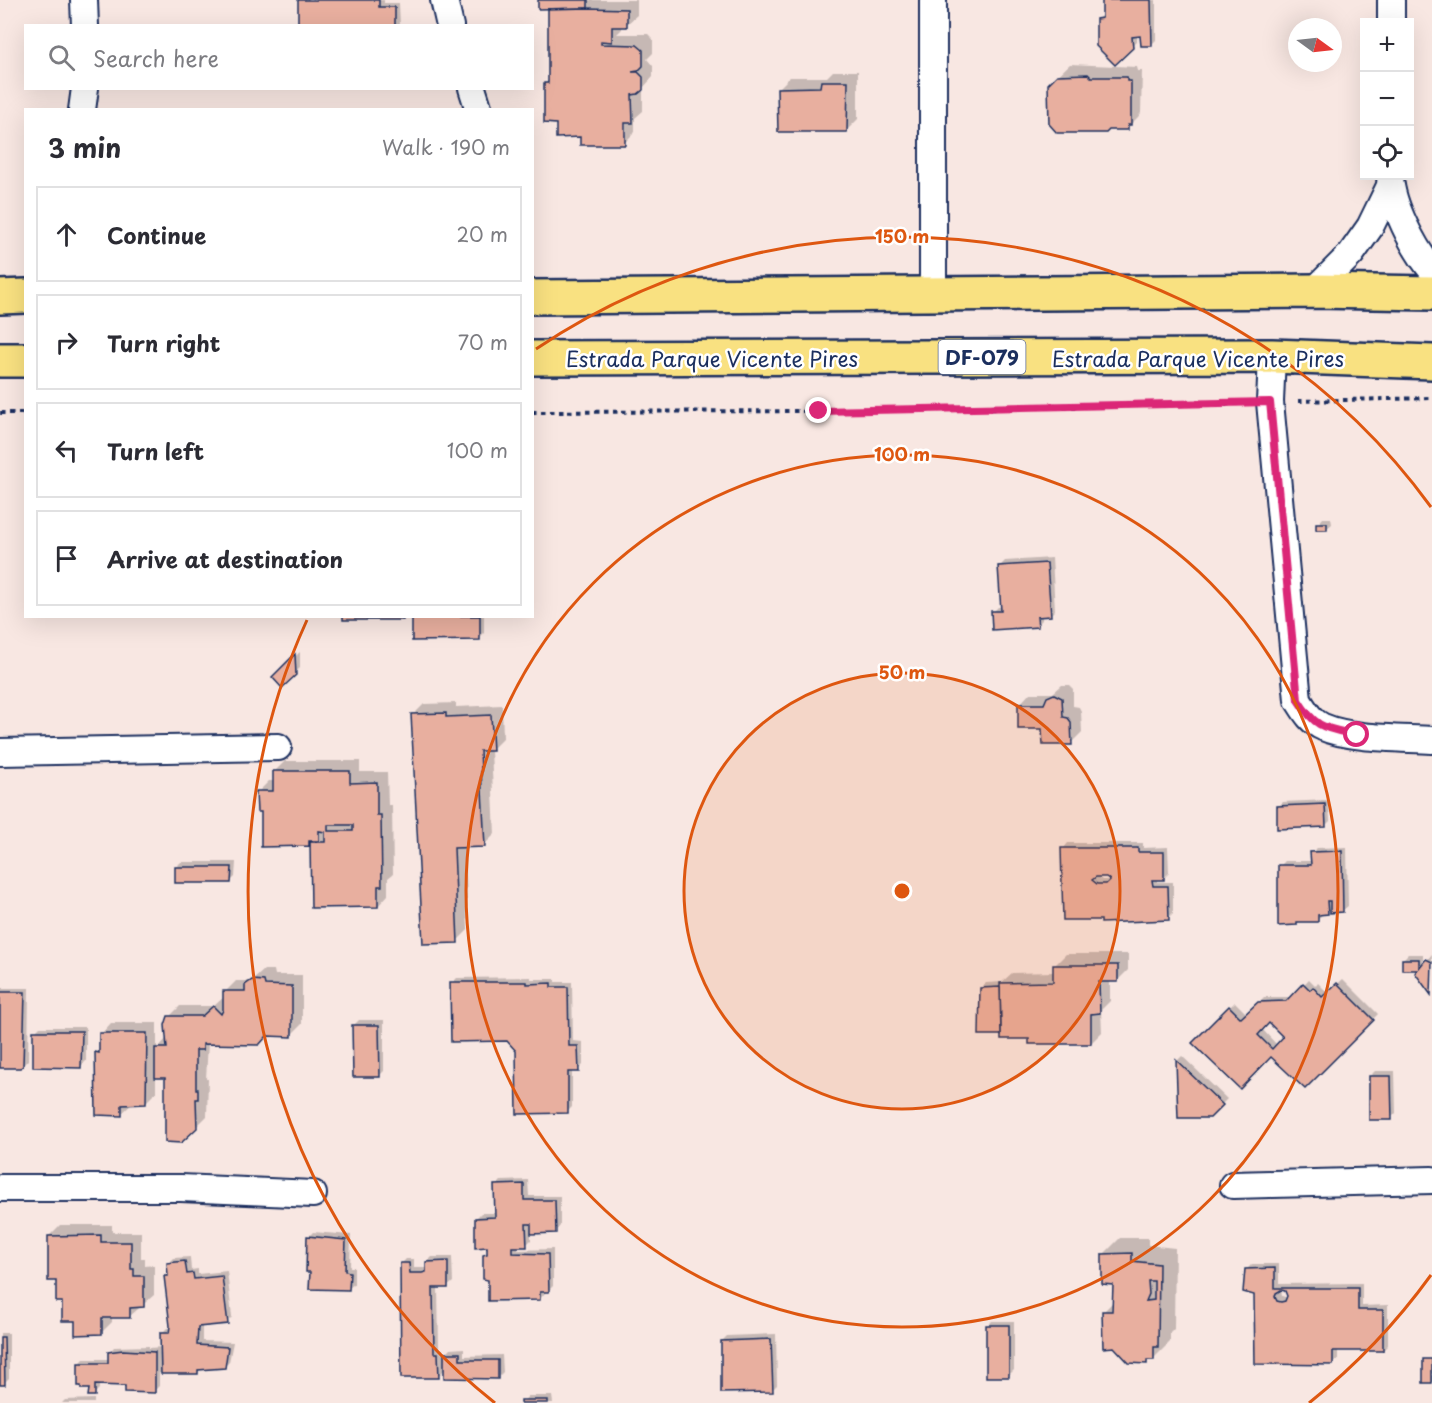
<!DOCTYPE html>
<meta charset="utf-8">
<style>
body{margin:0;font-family:"Playpen Sans",sans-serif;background:#f7f7f7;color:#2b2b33}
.controls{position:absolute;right:18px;top:18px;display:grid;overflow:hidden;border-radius:0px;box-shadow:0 6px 24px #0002}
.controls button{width:54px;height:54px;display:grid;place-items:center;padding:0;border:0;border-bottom:2px solid #e1e1e2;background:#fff;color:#2b2b33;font:30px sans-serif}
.compass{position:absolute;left:1288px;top:18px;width:54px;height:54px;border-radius:50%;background:#fff;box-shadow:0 6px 24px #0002;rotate:105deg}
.stop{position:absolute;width:18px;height:18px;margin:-14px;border:4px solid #db2777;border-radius:50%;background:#fff}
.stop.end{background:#db2777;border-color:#fff;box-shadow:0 2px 6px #0008}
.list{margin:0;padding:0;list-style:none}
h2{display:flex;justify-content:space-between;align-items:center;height:78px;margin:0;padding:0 24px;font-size:26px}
h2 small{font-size:20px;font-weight:400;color:#7c7c81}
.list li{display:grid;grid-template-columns:39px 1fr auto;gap:18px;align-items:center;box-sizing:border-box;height:96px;margin:0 12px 12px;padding:0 12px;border:2px solid #e1e1e2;border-radius:0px}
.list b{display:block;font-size:22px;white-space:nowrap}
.list em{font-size:20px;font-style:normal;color:#7c7c81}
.icon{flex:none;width:33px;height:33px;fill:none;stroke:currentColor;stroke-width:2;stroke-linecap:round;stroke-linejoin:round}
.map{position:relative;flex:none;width:1432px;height:1403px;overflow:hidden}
.search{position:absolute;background:#fff;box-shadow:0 6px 24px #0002;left:24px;top:24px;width:510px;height:66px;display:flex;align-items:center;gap:15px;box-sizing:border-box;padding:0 21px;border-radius:0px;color:#7c7c81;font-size:22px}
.panel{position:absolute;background:#fff;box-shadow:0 6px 24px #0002;left:24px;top:108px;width:510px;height:510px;border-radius:0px}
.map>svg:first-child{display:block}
.shadow{fill:#0003;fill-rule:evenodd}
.building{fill:#e8af9f;stroke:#1b2f5e;stroke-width:1.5;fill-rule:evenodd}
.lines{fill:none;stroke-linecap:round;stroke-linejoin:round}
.minor-casing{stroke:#1b2f5e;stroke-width:30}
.primary-casing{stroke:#1b2f5e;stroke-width:38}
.path{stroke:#1b2f5e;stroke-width:4;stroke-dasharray:4.5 4.5;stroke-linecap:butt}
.minor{stroke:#fff;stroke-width:26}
.primary{stroke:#f9e181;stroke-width:33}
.route{stroke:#db2777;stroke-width:8}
.ring{fill:none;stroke:#de5710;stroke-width:3}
.labels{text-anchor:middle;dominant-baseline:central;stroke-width:5;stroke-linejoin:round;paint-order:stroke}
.shield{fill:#fff;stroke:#5f6d8e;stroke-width:1.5}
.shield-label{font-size:20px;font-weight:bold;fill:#1b2f5e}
.street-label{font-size:21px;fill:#1b2f5e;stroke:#fff}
.centre{fill:#de5710;stroke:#fff;stroke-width:3}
.ring-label{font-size:18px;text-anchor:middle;font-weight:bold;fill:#de5710;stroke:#fff;stroke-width:5;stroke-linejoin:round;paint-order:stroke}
</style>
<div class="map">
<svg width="1432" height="1403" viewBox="0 0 1432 1403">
<rect width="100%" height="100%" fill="#f8e7e2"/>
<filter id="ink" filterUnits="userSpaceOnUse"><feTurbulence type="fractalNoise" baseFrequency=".0167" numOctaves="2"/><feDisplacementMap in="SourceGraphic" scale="12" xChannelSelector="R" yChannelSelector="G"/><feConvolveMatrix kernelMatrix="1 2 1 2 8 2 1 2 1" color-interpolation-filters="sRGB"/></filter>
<g filter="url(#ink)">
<g class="shadow">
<path d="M 299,0 L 384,0 L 384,3 L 399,3 L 400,26 L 299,26 Z"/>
<path d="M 539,0 L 637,0 L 637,15 L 626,25 L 622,26 L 622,29 L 617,34 L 648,34 L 653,39 L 653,53 L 647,59 L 653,66 L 653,77 L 643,88 L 643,111 L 635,118 L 635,132 L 624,143 L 581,136 L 557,122 L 545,84 L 549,79 L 549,7 ZM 623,116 L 626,116 L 626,134 L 623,134 Z"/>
<path d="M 1104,0 L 1156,0 L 1156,40 L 1151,45 L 1141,34 L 1137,35 L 1137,41 L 1115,62 L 1098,19 L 1103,14 Z"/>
<path d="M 1070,64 L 1137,67 L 1138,71 L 1142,71 L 1141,113 L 1138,117 L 1127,128 L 1049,84 Z"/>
<path d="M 833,71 L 858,71 L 858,119 L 847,130 L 779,88 L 790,77 L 827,77 Z"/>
<path d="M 1323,518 L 1331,518 L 1332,524 L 1326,529 L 1318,524 Z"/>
<path d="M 1052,558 L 1055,610 L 1050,615 L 1042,615 L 1042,620 L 1037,625 L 993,612 L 998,607 L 1002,607 L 1000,566 L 1005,561 Z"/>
<path d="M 413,616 L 484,616 L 484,633 L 479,638 Z"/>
<path d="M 300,652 L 300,668 L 282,686 L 274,677 Z"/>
<path d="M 1062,685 L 1069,685 L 1073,689 L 1073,706 L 1079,707 L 1081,711 L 1082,732 L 1071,743 L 1044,727 L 1020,704 L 1030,693 L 1053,693 Z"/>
<path d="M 456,703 L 456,707 L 502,705 L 503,738 L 491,750 L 495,834 L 484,845 L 465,846 L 468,930 L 457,941 L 413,715 L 424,704 Z"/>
<path d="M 285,761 L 360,761 L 360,772 L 387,772 L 388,805 L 392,805 L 393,874 L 388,878 L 388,895 L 378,906 L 312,845 L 263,846 L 262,810 L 258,792 L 269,781 L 274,781 L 274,772 Z"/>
<path d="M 1329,800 L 1330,821 L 1325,826 L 1278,807 L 1283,802 Z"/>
<path d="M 1068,843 L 1143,843 L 1143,848 L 1168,847 L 1169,873 L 1164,878 L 1157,878 L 1157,882 L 1173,882 L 1173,913 L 1168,918 L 1102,921 L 1063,849 ZM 1097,875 L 1107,875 L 1111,880 L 1102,880 Z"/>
<path d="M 1347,847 L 1348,906 L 1342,911 L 1331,909 L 1327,913 L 1323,913 L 1318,920 L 1299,920 L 1296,924 L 1280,866 L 1285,861 L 1312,861 L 1312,853 L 1317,848 Z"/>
<path d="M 181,862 L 236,862 L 235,877 L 230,882 L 176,867 Z"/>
<path d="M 1066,954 L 1128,954 L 1128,970 L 1117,981 L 1110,981 L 1110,1001 L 1101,1010 L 1102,1032 L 1091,1043 L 1030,1037 L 1002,1037 L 981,988 L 986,983 L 1002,982 L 1012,973 L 1055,972 L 1055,965 Z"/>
<path d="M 1408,954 L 1423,954 L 1423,965 L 1432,954 L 1431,993 L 1417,973 L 1420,969 L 1403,959 Z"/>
<path d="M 264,970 L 274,970 L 275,975 L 302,975 L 302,1024 L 291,1035 L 266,1035 L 208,1043 L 206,1079 L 208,1079 L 207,1116 L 196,1127 L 166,1076 L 156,1077 L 156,1092 L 145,1103 L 133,1103 L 121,1114 L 96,1053 L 100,1049 L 101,1034 L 111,1023 L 157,1023 L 157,1049 L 167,1038 L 169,1017 L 180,1006 L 214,1006 L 225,996 L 225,992 L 236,981 L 252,981 Z"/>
<path d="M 531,977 L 531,979 L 555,979 L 555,982 L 572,982 L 573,1041 L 583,1042 L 583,1065 L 578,1070 L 572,1070 L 572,1107 L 567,1112 L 518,1050 L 452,983 L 457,978 Z"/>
<path d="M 1309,979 L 1316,986 L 1318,983 L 1328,993 L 1343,979 L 1378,1014 L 1305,1087 L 1272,1055 L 1194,1043 L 1235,1002 L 1247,1014 L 1264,997 L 1292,997 ZM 1269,1021 L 1285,1037 L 1277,1045 L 1262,1029 Z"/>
<path d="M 0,988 L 29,988 L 28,1060 L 23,1065 L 0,1066 Z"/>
<path d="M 359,1020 L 384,1020 L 384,1071 L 379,1076 L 354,1025 Z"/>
<path d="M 40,1027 L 86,1027 L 86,1061 L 81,1066 L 35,1032 Z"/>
<path d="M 1182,1056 L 1227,1099 L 1209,1117 L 1179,1117 L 1178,1060 Z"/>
<path d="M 1375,1071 L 1395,1071 L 1396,1113 L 1391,1118 L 1370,1076 Z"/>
<path d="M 528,1180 L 529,1196 L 560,1196 L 560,1226 L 555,1232 L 531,1232 L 531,1240 L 526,1245 L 518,1246 L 518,1250 L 553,1249 L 553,1286 L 548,1291 L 545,1291 L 545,1293 L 540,1299 L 489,1278 L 484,1256 L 489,1251 L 488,1246 L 476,1246 L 476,1218 L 481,1213 L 496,1213 L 496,1186 L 501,1181 Z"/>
<path d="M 60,1225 L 112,1225 L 112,1232 L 141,1232 L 141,1258 L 145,1258 L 145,1266 L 154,1265 L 154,1295 L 130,1316 L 112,1316 L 112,1322 L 101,1333 L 76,1319 L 63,1300 L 49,1236 Z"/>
<path d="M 313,1232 L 351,1235 L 350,1267 L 354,1267 L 354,1284 L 348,1289 L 308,1237 Z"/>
<path d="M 1120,1238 L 1148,1238 L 1148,1245 L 1175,1248 L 1174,1329 L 1170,1333 L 1170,1342 L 1154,1358 L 1150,1358 L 1147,1362 L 1104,1311 L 1114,1301 L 1114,1283 L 1104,1254 Z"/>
<path d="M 190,1257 L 191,1270 L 198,1269 L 198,1274 L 227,1271 L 232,1317 L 227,1322 L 202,1325 L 202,1341 L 233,1342 L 229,1362 L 224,1367 L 202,1368 L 197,1373 L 159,1373 L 159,1386 L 154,1391 L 127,1384 L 99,1384 L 99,1389 L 94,1394 L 79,1364 L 84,1359 L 109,1359 L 109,1353 L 114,1347 L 149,1346 L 149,1348 L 162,1347 L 162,1333 L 167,1328 L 170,1328 L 165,1277 L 169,1273 L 169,1263 L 174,1258 Z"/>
<path d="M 432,1257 L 452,1257 L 453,1282 L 447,1287 L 438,1287 L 439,1349 L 443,1349 L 443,1356 L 450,1349 L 464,1348 L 464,1356 L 502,1355 L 503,1372 L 498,1377 L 445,1369 L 438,1376 L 401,1264 L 406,1259 L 414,1259 L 414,1268 L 428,1268 L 427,1262 Z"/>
<path d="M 1252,1264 L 1279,1264 L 1279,1284 L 1362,1283 L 1362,1306 L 1388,1305 L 1388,1345 L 1383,1350 L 1338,1350 L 1338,1359 L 1333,1364 L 1255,1294 L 1247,1269 ZM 1281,1289 L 1286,1290 L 1288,1298 L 1282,1296 Z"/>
<path d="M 992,1321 L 1014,1321 L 1014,1370 L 1009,1375 L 987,1326 Z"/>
<path d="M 0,1333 L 9,1333 L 9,1378 L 4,1383 L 0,1383 Z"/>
<path d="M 776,1334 L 777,1385 L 772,1390 L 722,1341 L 727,1336 Z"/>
<path d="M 528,1396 L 552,1396 L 553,1403 L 522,1403 Z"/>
<path d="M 94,1399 L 94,1403 L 62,1403 L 65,1400 Z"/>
</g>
<g class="building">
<path d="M 298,0 L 379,0 L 379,7 L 395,7 L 395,26 L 298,26 Z"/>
<path d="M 538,0 L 588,0 L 588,8 L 538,9 Z"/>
<path d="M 1102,0 L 1151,0 L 1152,46 L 1141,46 L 1140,36 L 1132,37 L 1133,48 L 1115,65 L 1096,46 L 1096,19 L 1102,18 Z"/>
<path d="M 588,8 L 627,9 L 627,27 L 612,27 L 612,42 L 601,41 L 601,44 L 637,45 L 643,50 L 643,66 L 638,71 L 632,72 L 638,72 L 643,77 L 643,90 L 638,94 L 632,95 L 633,123 L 625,123 L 625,145 L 580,145 L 580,137 L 556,138 L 556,124 L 544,123 L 544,83 L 548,83 L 548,9 Z"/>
<path d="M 1088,74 L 1091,77 L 1127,77 L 1127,81 L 1131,81 L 1131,125 L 1128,125 L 1128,130 L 1109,130 L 1106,133 L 1057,133 L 1049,124 L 1048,84 L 1057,75 Z"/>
<path d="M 821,81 L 848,81 L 847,132 L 778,132 L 777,88 L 820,87 Z"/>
<rect x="1316" y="523" width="11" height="7"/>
<path d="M 1047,563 L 1051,616 L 1037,617 L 1038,627 L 992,630 L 991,611 L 1001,611 L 998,566 Z"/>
<rect x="343" y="616" width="60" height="4"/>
<path d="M 412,616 L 480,616 L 480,640 L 412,641 Z"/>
<path d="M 295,654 L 296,675 L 282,688 L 272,677 Z"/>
<path d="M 1054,694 L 1062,698 L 1063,717 L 1068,718 L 1071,722 L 1072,745 L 1043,745 L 1042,729 L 1018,729 L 1018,704 L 1044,704 L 1047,697 Z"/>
<path d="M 446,713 L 446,717 L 491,715 L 493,751 L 480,751 L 485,847 L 454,848 L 458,943 L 423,944 L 411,714 Z"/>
<path d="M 273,771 L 350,771 L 350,783 L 377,782 L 377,815 L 381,815 L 382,886 L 378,886 L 378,907 L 311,908 L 310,842 L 325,842 L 325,832 L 319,831 L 319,841 L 309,841 L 309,846 L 261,847 L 261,812 L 257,812 L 256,791 L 273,791 ZM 328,825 L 353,825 L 353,831 L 328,831 Z"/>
<path d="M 1325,804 L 1326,827 L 1277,829 L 1277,806 Z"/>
<path d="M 1061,848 L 1138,848 L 1138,852 L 1164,852 L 1164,880 L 1152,880 L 1153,886 L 1168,886 L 1169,920 L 1101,923 L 1101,920 L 1063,920 ZM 1096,877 L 1106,877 L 1110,880 L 1106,884 L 1097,884 L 1092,880 Z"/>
<path d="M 1342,851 L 1343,912 L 1330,913 L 1330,901 L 1327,901 L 1328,914 L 1318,915 L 1318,922 L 1297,922 L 1297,925 L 1278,926 L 1278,865 L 1311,865 L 1310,852 Z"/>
<path d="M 175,867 L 232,867 L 231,883 L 175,883 Z"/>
<path d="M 1402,959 L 1419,959 L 1419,968 L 1426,959 L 1432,962 L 1431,995 L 1415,973 L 1417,970 L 1402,970 Z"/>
<path d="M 1053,965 L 1118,965 L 1118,982 L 1099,982 L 1100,1013 L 1091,1014 L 1091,1044 L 1029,1044 L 1029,1039 L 1001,1039 L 1000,983 L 1053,982 Z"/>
<path d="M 252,980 L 264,981 L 265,985 L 292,986 L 292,1037 L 267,1036 L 259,1045 L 203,1044 L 203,1050 L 196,1050 L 196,1089 L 198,1089 L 198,1099 L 196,1099 L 197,1128 L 181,1143 L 165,1142 L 165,1078 L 155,1078 L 155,1048 L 167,1048 L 165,1025 L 168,1016 L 202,1016 L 213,1006 L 221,1014 L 223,1010 L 223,991 L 245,991 L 245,985 Z"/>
<path d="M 450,982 L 527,982 L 527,984 L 551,983 L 551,987 L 568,987 L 569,1046 L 578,1046 L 579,1072 L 568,1072 L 568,1113 L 517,1114 L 516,1051 L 507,1041 L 451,1042 Z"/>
<path d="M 1303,983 L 1310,990 L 1313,987 L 1322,997 L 1337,983 L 1374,1020 L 1305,1089 L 1271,1057 L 1240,1089 L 1192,1043 L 1229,1006 L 1241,1018 L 1258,1002 L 1286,1001 ZM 1269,1023 L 1283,1037 L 1272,1049 L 1258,1035 Z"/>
<path d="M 1000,987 L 1001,1035 L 979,1035 L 980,988 Z"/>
<path d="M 0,992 L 25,992 L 23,1066 L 20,1068 L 0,1068 Z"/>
<path d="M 352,1025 L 379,1025 L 380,1077 L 353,1077 Z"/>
<path d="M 33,1031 L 82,1031 L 81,1068 L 33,1067 Z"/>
<path d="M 99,1033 L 147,1033 L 146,1104 L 122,1105 L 122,1116 L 96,1115 L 95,1052 L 99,1053 Z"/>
<path d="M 1176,1060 L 1223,1105 L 1210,1118 L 1178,1118 Z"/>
<path d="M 1369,1076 L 1391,1076 L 1392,1120 L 1369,1120 Z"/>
<path d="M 524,1184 L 524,1200 L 555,1200 L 556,1233 L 531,1234 L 531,1224 L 526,1224 L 527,1247 L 512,1247 L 512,1253 L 548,1254 L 549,1292 L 540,1292 L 540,1300 L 488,1301 L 488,1280 L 483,1279 L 483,1255 L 487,1254 L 487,1247 L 475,1248 L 475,1218 L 495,1217 L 494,1185 Z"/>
<path d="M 101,1235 L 101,1242 L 131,1242 L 131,1269 L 134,1269 L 134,1276 L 144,1276 L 144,1307 L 130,1308 L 130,1318 L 102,1318 L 102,1334 L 75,1335 L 75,1321 L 62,1321 L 62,1302 L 56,1302 L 56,1281 L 48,1281 L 48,1236 Z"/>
<path d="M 307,1236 L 346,1240 L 345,1271 L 350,1272 L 349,1290 L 309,1289 L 310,1272 L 306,1272 Z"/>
<path d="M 1132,1253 L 1132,1261 L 1159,1264 L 1158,1347 L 1154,1347 L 1154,1360 L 1147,1360 L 1147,1364 L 1129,1363 L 1114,1347 L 1103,1348 L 1102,1311 L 1112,1311 L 1113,1285 L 1102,1284 L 1102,1254 ZM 1148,1281 L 1154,1281 L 1154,1300 L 1146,1301 L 1149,1294 Z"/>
<path d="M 185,1261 L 187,1274 L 193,1273 L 194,1279 L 222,1276 L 228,1324 L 198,1327 L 197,1345 L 228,1347 L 225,1368 L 198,1370 L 198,1374 L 161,1374 L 160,1333 L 169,1333 L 170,1326 L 164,1276 L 168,1276 L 167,1263 Z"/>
<path d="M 448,1261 L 448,1288 L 433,1288 L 434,1353 L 438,1353 L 439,1378 L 401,1378 L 400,1263 L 409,1263 L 410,1273 L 422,1273 L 426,1272 L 426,1262 Z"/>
<path d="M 1275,1268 L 1275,1288 L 1358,1288 L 1358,1310 L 1383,1310 L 1383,1351 L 1333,1351 L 1333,1365 L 1255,1364 L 1254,1295 L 1243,1292 L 1245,1269 ZM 1281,1290 L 1285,1291 L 1287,1296 L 1285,1301 L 1281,1302 L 1277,1301 L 1275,1297 L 1276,1293 Z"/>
<rect x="986" y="1325" width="23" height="52"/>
<path d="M 0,1337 L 4,1337 L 5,1385 L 0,1385 Z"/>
<path d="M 771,1339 L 773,1392 L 721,1393 L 721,1341 Z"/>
<path d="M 123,1350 L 155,1352 L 155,1393 L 125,1392 L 125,1386 L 95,1385 L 95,1396 L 88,1396 L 89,1389 L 81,1389 L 81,1386 L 78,1386 L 78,1363 L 108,1363 L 108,1352 Z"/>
<path d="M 444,1353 L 460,1353 L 460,1360 L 498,1360 L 498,1379 L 444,1378 Z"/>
<rect x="1423" y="1359" width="9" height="24"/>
<rect x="521" y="1400" width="27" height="3"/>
</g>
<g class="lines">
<g class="minor-casing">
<g id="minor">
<path d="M 84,0 L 85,26"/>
<path d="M 444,0 L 450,26"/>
<path d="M 1391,22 L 1391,0"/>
<path d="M 472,88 L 479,110"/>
<path d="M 82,110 L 85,88"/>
<path d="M 1390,176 C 1391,204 1414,249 1432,270"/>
<path d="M 1314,291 L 1351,254 L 1370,227 L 1390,186"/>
<path d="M 933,293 L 933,0"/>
<path d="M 1272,356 L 1270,402 L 1298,700 C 1305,711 1311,722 1323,727 C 1350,739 1402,738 1432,740"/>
<path d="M 0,752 L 278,747"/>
<path d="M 1233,1185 L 1432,1180"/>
<path d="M 0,1188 L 181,1188 L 313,1194"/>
</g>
</g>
<g class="primary-casing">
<g id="primary">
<path d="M 0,297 L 26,296"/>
<path d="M 532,297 L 1314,291 L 1432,293"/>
<path d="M 532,358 L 1272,356 L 1432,362"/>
<path d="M 0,360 L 26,360"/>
</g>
</g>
<g class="path">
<path d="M 1298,401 L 1432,398"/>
<path d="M 532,412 L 819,411 L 1242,403"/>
<path d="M 0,413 L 26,413"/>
</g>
<use href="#minor" class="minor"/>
<use href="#primary" class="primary"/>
</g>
</g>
<g class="lines" filter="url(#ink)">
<path class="route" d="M 819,411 L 1270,402 L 1298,700 C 1316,729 1325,728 1357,735"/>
</g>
<circle cx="902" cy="891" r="218" fill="#de5710" fill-opacity=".12"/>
<g class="ring">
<circle cx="902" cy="891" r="218"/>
<circle cx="902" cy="891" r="436"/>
<path d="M1431 1275A654 654 0 0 1 1309 1403M495 1403A654 654 0 0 1 307 620M536 349A654 654 0 0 1 1431 507"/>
</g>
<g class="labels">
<rect class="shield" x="938.5" y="340" width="87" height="34" rx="4.5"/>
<g class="shield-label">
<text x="982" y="357">DF-079</text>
</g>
<g class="street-label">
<text x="712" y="358">Estrada Parque Vicente Pires</text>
<text x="1198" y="358">Estrada Parque Vicente Pires</text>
</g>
</g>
<circle cx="902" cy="891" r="9" class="centre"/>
<g class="ring-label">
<text x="902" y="243">150 m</text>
<text x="902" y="461">100 m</text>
<text x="902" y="679">50 m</text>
</g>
</svg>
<div class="controls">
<button>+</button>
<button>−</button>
<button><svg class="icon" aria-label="locate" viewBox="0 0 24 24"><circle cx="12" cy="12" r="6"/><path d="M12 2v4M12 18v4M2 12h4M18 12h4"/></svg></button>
</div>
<svg class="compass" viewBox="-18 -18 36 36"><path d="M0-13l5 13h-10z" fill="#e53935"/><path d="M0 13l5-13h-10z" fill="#7c7c81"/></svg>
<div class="stop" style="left:1357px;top:735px"></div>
<div class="stop end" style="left:819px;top:411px"></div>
<div class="search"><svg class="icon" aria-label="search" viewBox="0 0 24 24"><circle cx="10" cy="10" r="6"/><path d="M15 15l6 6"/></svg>Search here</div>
<section class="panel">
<h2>3 min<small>Walk · 190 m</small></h2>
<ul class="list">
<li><svg class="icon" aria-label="ahead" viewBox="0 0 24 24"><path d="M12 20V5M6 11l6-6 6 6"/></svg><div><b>Continue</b></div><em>20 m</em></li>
<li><svg class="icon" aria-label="right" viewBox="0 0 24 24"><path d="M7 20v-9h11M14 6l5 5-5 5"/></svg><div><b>Turn right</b></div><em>70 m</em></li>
<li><svg class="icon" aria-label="left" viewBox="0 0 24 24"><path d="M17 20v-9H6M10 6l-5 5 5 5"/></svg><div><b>Turn left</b></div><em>100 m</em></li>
<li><svg class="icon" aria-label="arrive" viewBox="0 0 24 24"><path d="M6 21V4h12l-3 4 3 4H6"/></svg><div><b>Arrive at destination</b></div></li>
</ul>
</section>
</div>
